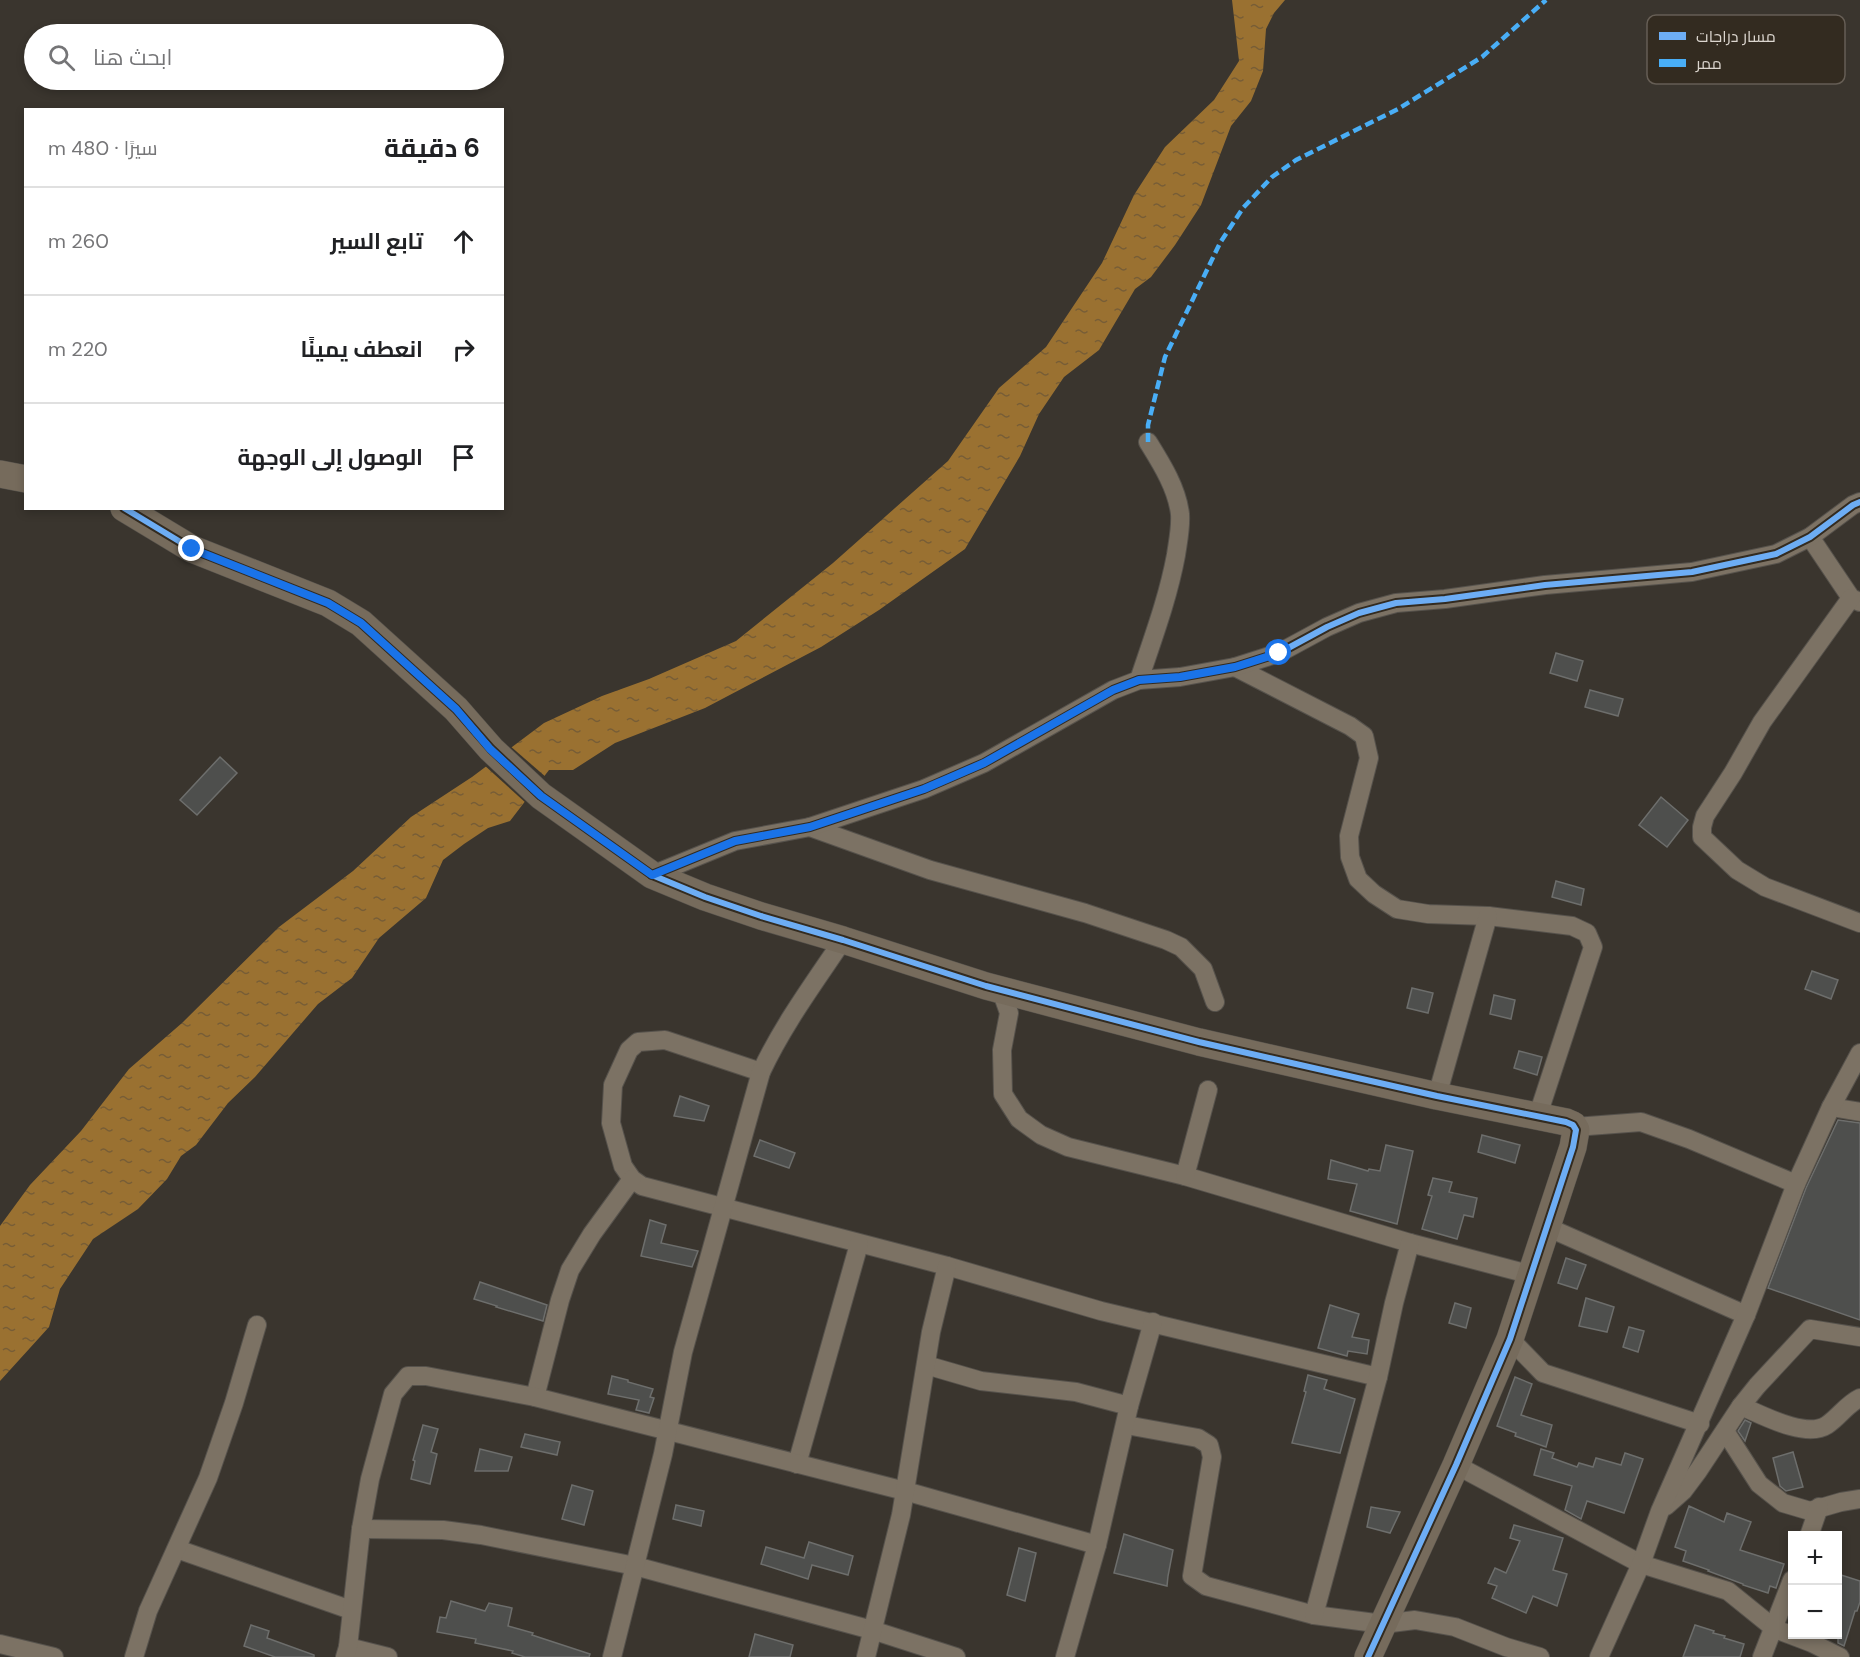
<!DOCTYPE html>
<html lang="ar">
<meta charset="utf-8">
<style>
body{margin:0;font-family:"DM Sans",Cairo,sans-serif;background:#f6f6f6;color:#202124;direction:rtl}
.controls{position:absolute;right:18px;bottom:18px;display:grid;overflow:hidden;border-radius:0px;box-shadow:0 3px 9px #0003}
.controls button{width:54px;height:54px;display:grid;place-items:center;padding:0;border:0;border-bottom:2px solid #e0e0e0;background:#fff;color:#202124;font:30px sans-serif}
.stop{position:absolute;width:18px;height:18px;margin:-14px;border:4px solid #1a73e8;border-radius:50%;background:#fff}
.stop.end{background:#1a73e8;border-color:#fff;box-shadow:0 2px 6px #0008}
.list{margin:0;padding:0;list-style:none}
h2{display:flex;justify-content:space-between;align-items:center;height:78px;margin:0;padding:0 24px;font-size:26px}
h2 small{font-size:20px;font-weight:400;color:#757577}
.list li{display:grid;grid-template-columns:39px 1fr auto;gap:18px;align-items:center;box-sizing:border-box;height:108px;padding:0 24px;border-top:2px solid #e0e0e0}
.list b{display:block;font-size:22px;white-space:nowrap}
.list em{font-size:20px;font-style:normal;color:#757577}
.icon{flex:none;width:33px;height:33px;fill:none;stroke:currentColor;stroke-width:2;stroke-linecap:round;stroke-linejoin:round}
.map{position:relative;flex:none;width:1860px;height:1657px;overflow:hidden;direction:ltr}
.search{position:absolute;background:#fff;box-shadow:0 3px 9px #0003;left:24px;top:24px;width:480px;height:66px;display:flex;align-items:center;gap:15px;box-sizing:border-box;padding:0 21px;border-radius:33px;color:#757577;font-size:22px}
.panel{position:absolute;background:#fff;box-shadow:0 3px 9px #0003;left:24px;top:108px;width:480px;height:402px;border-radius:0px;direction:rtl}
.map>svg:first-child{display:block}
.water{fill:url(#water-ripples)}
.pier{fill:#3a352e}
.building{fill:#4e4f4d;stroke:#6d6e6c;stroke-width:1.5}
.lines{fill:none;stroke-linecap:round;stroke-linejoin:round}
.street-casing{stroke:#56524c;stroke-width:20}
.secondary-casing{stroke:#56524c;stroke-width:28}
.street{stroke:#7c7264;stroke-width:18}
.secondary{stroke:#766b5c;stroke-width:27}
.quiet{stroke:#49aef6;stroke-width:4.5;stroke-dasharray:9 4.5;stroke-linecap:butt}
.cycleway-casing{stroke:#332b20;stroke-width:10}
.cycleway{stroke:#6dadf4;stroke-width:6}
.route{stroke:#1a73e8;stroke-width:8}
.key{fill:#332b20;stroke:#665e55;stroke-width:1.5}
.key-label{font-size:16px;fill:#dcd6cf}
</style>
<div class="map">
<svg width="1860" height="1657" viewBox="0 0 1860 1657">
<defs>
<pattern id="water-ripples" width="26" height="14" patternUnits="userSpaceOnUse" patternTransform="scale(1.5)"><rect width="26" height="14" fill="#9a7131"/><path d="M2 4q2-2 4 0t4 0M15 11q2-2 4 0t4 0" fill="none" stroke="#775d36"/></pattern>
</defs>
<rect width="100%" height="100%" fill="#3a352e"/>
<path class="water" d="M 1232,0 L 1285,0 L 1274,13 L 1266,29 L 1263,71 L 1251,101 L 1231,126 L 1201,205 L 1175,245 L 1151,277 L 1135,289 L 1099,350 L 1064,377 L 1039,414 L 1020,456 L 965,549 L 879,610 L 821,647 L 705,708 L 615,743 L 573,770 L 549,770 L 510,821 L 488,828 L 464,844 L 443,860 L 426,898 L 379,938 L 352,978 L 318,1004 L 255,1077 L 228,1103 L 196,1145 L 181,1156 L 167,1179 L 138,1209 L 93,1239 L 60,1289 L 49,1327 L 0,1381 L 0,1226 L 30,1185 L 81,1131 L 129,1069 L 182,1023 L 279,927 L 353,871 L 411,817 L 472,777 L 544,723 L 602,696 L 649,679 L 736,641 L 833,563 L 948,461 L 999,388 L 1046,347 L 1102,263 L 1134,195 L 1165,147 L 1214,100 L 1239,61 Z"/>
<path class="pier" d="M 509,745 L 547,778 L 527,804 L 483,764 Z"/>
<g class="building">
<path d="M 1556,653 L 1583,661 L 1577,681 L 1550,673 Z"/>
<path d="M 1590,690 L 1623,699 L 1618,716 L 1585,707 Z"/>
<path d="M 220,757 L 237,773 L 197,815 L 180,800 Z"/>
<path d="M 1661,797 L 1688,820 L 1667,847 L 1639,825 Z"/>
<path d="M 1556,881 L 1584,889 L 1581,905 L 1552,897 Z"/>
<path d="M 1812,971 L 1838,980 L 1831,999 L 1805,989 Z"/>
<path d="M 1412,988 L 1433,993 L 1428,1013 L 1407,1008 Z"/>
<path d="M 1494,995 L 1515,1000 L 1511,1019 L 1490,1014 Z"/>
<path d="M 1519,1051 L 1542,1057 L 1537,1075 L 1514,1068 Z"/>
<path d="M 680,1096 L 709,1106 L 704,1121 L 674,1116 Z"/>
<path d="M 1838,1120 L 1860,1123 L 1860,1320 L 1768,1288 L 1806,1188 Z"/>
<path d="M 1482,1135 L 1520,1145 L 1515,1163 L 1478,1152 Z"/>
<path d="M 760,1140 L 795,1153 L 789,1168 L 754,1156 Z"/>
<path d="M 1386,1145 L 1413,1151 L 1397,1224 L 1350,1211 L 1357,1184 L 1328,1179 L 1331,1160 L 1368,1171 L 1369,1169 L 1380,1171 Z"/>
<path d="M 1433,1178 L 1452,1182 L 1449,1192 L 1477,1198 L 1473,1217 L 1464,1215 L 1457,1239 L 1422,1229 L 1432,1196 L 1428,1195 Z"/>
<path d="M 650,1220 L 666,1225 L 661,1243 L 698,1251 L 692,1267 L 641,1256 Z"/>
<path d="M 1566,1258 L 1586,1265 L 1577,1289 L 1558,1283 Z"/>
<path d="M 480,1282 L 547,1305 L 543,1321 L 496,1307 L 497,1306 L 474,1299 Z"/>
<path d="M 1586,1298 L 1614,1307 L 1607,1332 L 1579,1326 Z"/>
<path d="M 1455,1303 L 1471,1308 L 1466,1328 L 1449,1323 Z"/>
<path d="M 1330,1305 L 1359,1314 L 1352,1337 L 1369,1340 L 1367,1354 L 1348,1351 L 1347,1356 L 1318,1348 Z"/>
<path d="M 1629,1327 L 1644,1331 L 1638,1352 L 1623,1347 Z"/>
<path d="M 1308,1375 L 1327,1380 L 1324,1389 L 1355,1399 L 1340,1453 L 1292,1443 L 1306,1392 L 1304,1391 Z"/>
<path d="M 612,1376 L 628,1380 L 628,1382 L 653,1389 L 650,1397 L 654,1398 L 649,1413 L 636,1410 L 639,1400 L 608,1394 Z"/>
<path d="M 1515,1377 L 1532,1384 L 1521,1415 L 1552,1425 L 1546,1447 L 1515,1436 L 1516,1433 L 1497,1426 Z"/>
<path d="M 1745,1420 L 1751,1423 L 1745,1441 L 1738,1431 Z"/>
<path d="M 423,1425 L 438,1429 L 431,1452 L 437,1454 L 430,1484 L 411,1479 L 415,1461 L 413,1460 Z"/>
<path d="M 525,1434 L 560,1442 L 557,1455 L 521,1447 Z"/>
<path d="M 480,1449 L 512,1457 L 508,1471 L 475,1471 Z"/>
<path d="M 1541,1449 L 1554,1453 L 1552,1458 L 1577,1467 L 1579,1463 L 1593,1467 L 1596,1458 L 1621,1465 L 1625,1453 L 1643,1459 L 1624,1513 L 1587,1501 L 1581,1519 L 1565,1510 L 1572,1486 L 1534,1475 Z"/>
<path d="M 1793,1452 L 1803,1487 L 1786,1491 L 1780,1486 L 1773,1458 Z"/>
<path d="M 572,1485 L 593,1491 L 584,1525 L 562,1519 Z"/>
<path d="M 676,1505 L 704,1511 L 701,1526 L 673,1519 Z"/>
<path d="M 1689,1506 L 1724,1522 L 1727,1513 L 1751,1522 L 1740,1550 L 1784,1564 L 1776,1588 L 1770,1586 L 1768,1593 L 1743,1585 L 1743,1584 L 1708,1571 L 1709,1570 L 1683,1561 L 1686,1551 L 1675,1547 Z"/>
<path d="M 1371,1507 L 1400,1512 L 1390,1533 L 1367,1527 Z"/>
<path d="M 1514,1525 L 1563,1538 L 1553,1570 L 1567,1574 L 1557,1606 L 1533,1596 L 1526,1613 L 1492,1598 L 1497,1586 L 1488,1583 L 1495,1568 L 1506,1573 L 1520,1541 L 1510,1538 Z"/>
<path d="M 1124,1534 L 1173,1550 L 1168,1576 L 1167,1586 L 1114,1573 Z"/>
<path d="M 809,1542 L 853,1556 L 848,1575 L 812,1565 L 808,1579 L 761,1564 L 766,1547 L 804,1558 Z"/>
<path d="M 1019,1548 L 1036,1553 L 1025,1601 L 1007,1595 Z"/>
<path d="M 1838,1574 L 1860,1581 L 1860,1602 L 1857,1611 L 1855,1611 L 1844,1646 L 1838,1643 Z"/>
<path d="M 451,1601 L 485,1611 L 489,1603 L 512,1608 L 508,1626 L 533,1633 L 532,1635 L 590,1654 L 589,1657 L 525,1657 L 512,1653 L 513,1651 L 475,1643 L 476,1639 L 437,1632 L 440,1617 L 446,1618 Z"/>
<path d="M 251,1625 L 269,1631 L 267,1638 L 314,1655 L 314,1657 L 275,1657 L 244,1646 Z"/>
<path d="M 1695,1625 L 1714,1631 L 1713,1633 L 1725,1636 L 1724,1638 L 1744,1644 L 1740,1657 L 1683,1657 Z"/>
<path d="M 755,1634 L 793,1645 L 790,1657 L 749,1657 Z"/>
</g>
<g class="lines">
<g class="street-casing">
<g id="street">
<path d="M 1810,537 L 1851,598 L 1860,602"/>
<path d="M 1851,598 L 1762,722 L 1733,773 L 1705,816 L 1702,827 L 1702,837 L 1737,870 L 1765,887 L 1860,923"/>
<path d="M 1235,667 L 1350,726 L 1364,736 L 1369,758 L 1349,836 L 1350,857 L 1358,879 L 1374,894 L 1397,909 L 1428,914 L 1488,916 L 1572,926 L 1587,933 L 1593,947 L 1538,1115"/>
<path d="M 1139,680 C 1153,638 1168,598 1176,555 C 1178,541 1181,528 1180,514 C 1177,488 1161,463 1148,442"/>
<path d="M 810,827 L 930,870 L 1085,913 L 1166,940 L 1181,947 L 1203,969 L 1215,1002"/>
<path d="M 652,875 L 735,841 L 810,827 L 924,789 L 984,763 L 1113,690 L 1139,680 L 1180,677 L 1235,667 L 1279,653 L 1327,627 L 1359,613 L 1396,603 L 1445,599 L 1545,585 L 1692,572 L 1776,554 L 1810,537 L 1853,505 L 1860,502"/>
<path d="M 989,988 L 1003,996 L 1009,1013 L 1002,1050 L 1003,1094 L 1019,1119 L 1041,1135 L 1068,1147 L 1185,1176 L 1410,1243 L 1532,1275"/>
<path d="M 761,1072 L 665,1040 L 638,1042 L 629,1050 L 613,1085 L 611,1123 L 623,1166 L 632,1179 L 642,1186 L 947,1266 L 1101,1311 L 1378,1377"/>
<path d="M 1437,1096 L 1488,916"/>
<path d="M 1831,1107 L 1860,1112"/>
<path d="M 1575,1127 L 1641,1122 L 1689,1139 L 1796,1184"/>
<path d="M 1185,1176 L 1208,1090"/>
<path d="M 1547,1227 L 1746,1315"/>
<path d="M 1510,1339 L 1543,1373 L 1700,1424"/>
<path d="M 926,1365 L 981,1381 L 1076,1392 L 1129,1406"/>
<path d="M 535,1397 L 560,1300 L 570,1270 L 592,1234 L 632,1179"/>
<path d="M 1741,1406 C 1762,1415 1806,1439 1827,1425 C 1839,1417 1847,1404 1860,1398"/>
<path d="M 1126,1425 L 1198,1438 L 1209,1445 L 1212,1457 L 1192,1576 L 1206,1586 L 1314,1615 L 1383,1624 L 1415,1620 L 1455,1627 L 1506,1647 L 1540,1657"/>
<path d="M 1725,1431 L 1759,1484 L 1783,1503 L 1810,1511 L 1841,1502 L 1860,1499"/>
<path d="M 797,1464 L 859,1244"/>
<path d="M 1456,1465 L 1641,1564 L 1728,1591 L 1775,1629 L 1812,1643 L 1840,1657"/>
<path d="M 1666,1506 L 1683,1491 L 1698,1471 L 1741,1406 L 1757,1386 L 1810,1329 L 1860,1337"/>
<path d="M 361,1529 L 443,1530 L 481,1535 L 635,1566 L 872,1630 L 956,1657"/>
<path d="M 1809,1536 L 1819,1507"/>
<path d="M 177,1549 L 351,1610"/>
<path d="M 1314,1615 L 1378,1377 L 1394,1303 L 1410,1243"/>
<path d="M 0,1644 L 54,1657"/>
<path d="M 348,1647 L 388,1657"/>
<path d="M 134,1657 L 148,1611 L 208,1478 L 234,1403 L 257,1325"/>
<path d="M 345,1657 L 348,1647 L 361,1529 L 370,1479 L 393,1394 L 408,1376 L 426,1376 L 535,1397 L 905,1491 L 1097,1545"/>
<path d="M 612,1657 L 663,1454 L 683,1352 L 761,1072 C 783,1025 814,983 843,940"/>
<path d="M 866,1657 L 901,1515 L 931,1332 L 947,1266"/>
<path d="M 1065,1657 L 1097,1545 L 1129,1406 L 1153,1322"/>
<path d="M 1599,1657 L 1641,1564 L 1660,1511 L 1746,1315 L 1796,1184 L 1831,1107 L 1860,1053"/>
<path d="M 1762,1657 L 1792,1580"/>
</g>
</g>
<g class="secondary-casing">
<g id="secondary">
<path d="M 0,474 L 26,479"/>
<path d="M 124,508 L 192,549 L 328,603 L 361,623 L 456,709 L 491,749 L 541,796 L 652,875 L 705,897 L 761,916 L 843,940 L 986,986 L 1199,1042 L 1437,1096 L 1566,1122 L 1573,1125 L 1576,1130 L 1573,1147 L 1510,1339 L 1456,1465 L 1368,1657"/>
</g>
</g>
<use href="#street" class="street"/>
<use href="#secondary" class="secondary"/>
<path class="quiet" d="M 1148,442 L 1148,425 L 1165,357 L 1220,243 L 1243,208 L 1272,177 L 1296,160 L 1398,109 L 1482,57 L 1546,0"/>
<g class="cycleway-casing">
<g id="cycleway">
<path d="M 124,508 L 192,549 L 328,603 L 361,623 L 456,709 L 491,749 L 541,796 L 652,875 L 705,897 L 761,916 L 843,940 L 986,986 L 1199,1042 L 1437,1096 L 1566,1122 L 1573,1125 L 1576,1130 L 1573,1147 L 1510,1339 L 1456,1465 L 1368,1657"/>
<path d="M 652,875 L 735,841 L 810,827 L 924,789 L 984,763 L 1113,690 L 1139,680 L 1180,677 L 1235,667 L 1279,653 L 1327,627 L 1359,613 L 1396,603 L 1445,599 L 1545,585 L 1692,572 L 1776,554 L 1810,537 L 1853,505 L 1860,502"/>
</g>
</g>
<use href="#cycleway" class="cycleway"/>
</g>
<g class="lines">
<path class="route" d="M 192,549 L 328,603 L 361,623 L 456,709 L 490,749 L 541,796 L 652,875 L 735,841 L 810,827 L 924,789 L 984,763 L 1113,690 L 1139,680 L 1180,677 L 1235,667 L 1279,653"/>
</g>
<rect x="1647" y="15" width="198" height="69" rx="9" class="key"/>
<rect x="1659" y="32" width="27" height="8" fill="#6dadf4"/>
<rect x="1659" y="59" width="27" height="8" fill="#49aef6"/>
<g class="key-label">
<text x="1696" y="42">مسار دراجات</text>
<text x="1696" y="69">ممر</text>
</g>
</svg>
<div class="controls">
<button>+</button>
<button>−</button>
</div>
<div class="stop" style="left:1279px;top:653px"></div>
<div class="stop end" style="left:192px;top:549px"></div>
<div class="search"><svg class="icon" aria-label="search" viewBox="0 0 24 24"><circle cx="10" cy="10" r="6"/><path d="M15 15l6 6"/></svg>ابحث هنا</div>
<section class="panel">
<h2>6 دقيقة<small>سيرًا · 480 m</small></h2>
<ul class="list">
<li><svg class="icon" aria-label="ahead" viewBox="0 0 24 24"><path d="M12 20V5M6 11l6-6 6 6"/></svg><div><b>تابع السير</b></div><em>260 m</em></li>
<li><svg class="icon" aria-label="right" viewBox="0 0 24 24"><path d="M7 20v-9h11M14 6l5 5-5 5"/></svg><div><b>انعطف يمينًا</b></div><em>220 m</em></li>
<li><svg class="icon" aria-label="arrive" viewBox="0 0 24 24"><path d="M6 21V4h12l-3 4 3 4H6"/></svg><div><b>الوصول إلى الوجهة</b></div></li>
</ul>
</section>
</div>
